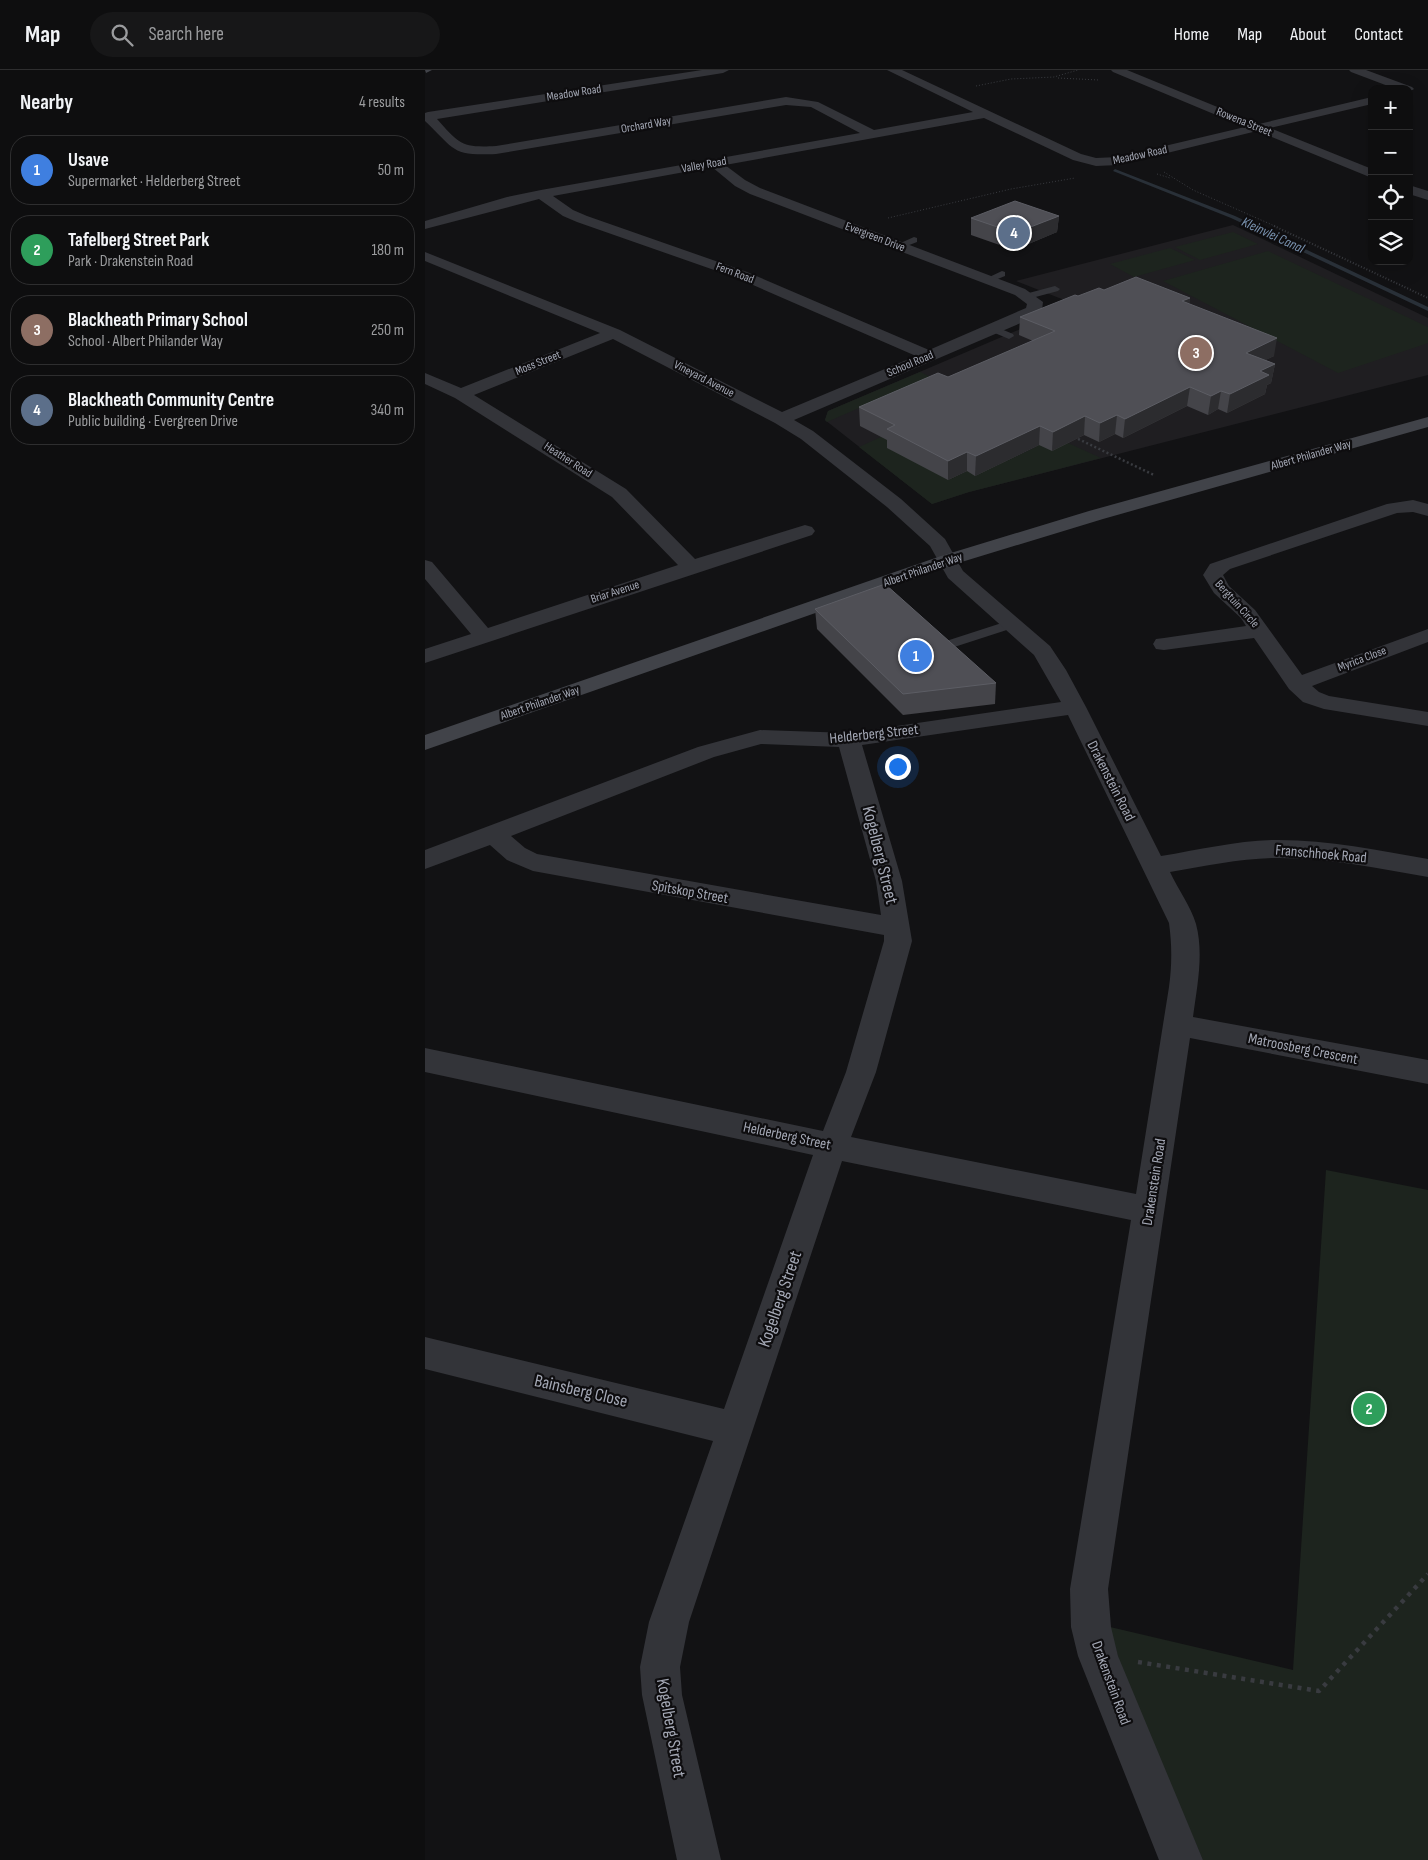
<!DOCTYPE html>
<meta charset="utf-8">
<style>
body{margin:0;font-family:"Sofia Sans Condensed",sans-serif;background:#171718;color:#f1f3f6}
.controls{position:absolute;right:15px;top:15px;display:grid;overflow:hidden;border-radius:10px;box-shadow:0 5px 20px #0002}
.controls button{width:45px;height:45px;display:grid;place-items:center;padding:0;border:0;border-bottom:1px solid #2e2e2f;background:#0e0e0f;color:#f1f3f6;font:25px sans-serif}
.you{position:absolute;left:472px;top:696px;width:18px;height:18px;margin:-12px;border:4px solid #fff;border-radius:50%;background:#1a73e8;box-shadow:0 0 0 8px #1a73e833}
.badge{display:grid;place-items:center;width:32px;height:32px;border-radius:50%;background:#0b8043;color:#fff;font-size:16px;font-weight:700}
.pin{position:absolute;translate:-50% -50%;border:2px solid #fff;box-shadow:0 1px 5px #0006}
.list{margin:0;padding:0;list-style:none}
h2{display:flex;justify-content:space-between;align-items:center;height:65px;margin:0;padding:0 20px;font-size:21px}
h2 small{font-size:16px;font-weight:400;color:#9b9c9e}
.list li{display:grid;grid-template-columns:32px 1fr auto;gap:15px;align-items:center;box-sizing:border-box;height:70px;margin:0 10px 10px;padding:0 10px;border:1px solid #2e2e2f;border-radius:20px}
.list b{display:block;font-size:19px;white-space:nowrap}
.list p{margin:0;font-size:16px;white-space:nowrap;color:#9b9c9e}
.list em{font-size:16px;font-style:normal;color:#9b9c9e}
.icon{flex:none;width:28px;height:28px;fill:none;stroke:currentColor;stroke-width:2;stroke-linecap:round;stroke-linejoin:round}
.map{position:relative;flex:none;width:1003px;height:1790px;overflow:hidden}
header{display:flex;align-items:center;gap:30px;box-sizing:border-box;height:70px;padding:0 25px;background:#0e0e0f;border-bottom:1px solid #2e2e2f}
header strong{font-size:24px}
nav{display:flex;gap:28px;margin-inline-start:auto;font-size:18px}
.search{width:350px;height:45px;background:#171718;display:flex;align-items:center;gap:12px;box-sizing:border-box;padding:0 18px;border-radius:28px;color:#9b9c9e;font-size:19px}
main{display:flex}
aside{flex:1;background:#0e0e0f}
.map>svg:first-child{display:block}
.built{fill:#1f1e21}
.green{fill:#1d241e}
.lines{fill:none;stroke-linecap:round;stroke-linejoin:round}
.stream{fill:#293038;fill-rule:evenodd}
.path-far3{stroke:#393b40;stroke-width:1;stroke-dasharray:1 2;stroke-linecap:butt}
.path-far2{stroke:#393b40;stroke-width:2;stroke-dasharray:1 2;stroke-linecap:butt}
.path-far1{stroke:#393b40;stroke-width:2.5;stroke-dasharray:2 2.5;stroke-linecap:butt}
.path{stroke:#393b40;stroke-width:4.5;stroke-dasharray:4 5.5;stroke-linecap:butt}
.lane{fill:#333439;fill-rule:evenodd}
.street{fill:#333439;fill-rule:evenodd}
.secondary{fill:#414349;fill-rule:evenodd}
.wall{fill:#444449}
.shaded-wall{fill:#2c2c2f}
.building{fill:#4f4f55;stroke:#5c5d64}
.labels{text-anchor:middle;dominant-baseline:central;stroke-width:4.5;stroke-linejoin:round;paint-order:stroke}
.far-street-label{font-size:12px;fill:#a4a8b5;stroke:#0e0d0f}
.far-water-label{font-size:14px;font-style:italic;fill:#7a93b0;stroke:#0e0d0f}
.street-label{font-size:15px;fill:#a4a8b5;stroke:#0e0d0f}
.near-street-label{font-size:18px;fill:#a4a8b5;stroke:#0e0d0f}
</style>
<header>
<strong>Map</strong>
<div class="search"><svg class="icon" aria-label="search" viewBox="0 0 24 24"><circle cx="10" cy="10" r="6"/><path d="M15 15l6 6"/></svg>Search here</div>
<nav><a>Home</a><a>Map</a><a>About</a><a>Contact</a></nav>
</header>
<main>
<aside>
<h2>Nearby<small>4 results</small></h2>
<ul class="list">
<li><span class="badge" style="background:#3f7fe0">1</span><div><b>Usave</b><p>Supermarket · Helderberg Street</p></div><em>50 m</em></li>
<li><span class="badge" style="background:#2e9e5b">2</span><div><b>Tafelberg Street Park</b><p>Park · Drakenstein Road</p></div><em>180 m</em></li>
<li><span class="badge" style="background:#8d6e63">3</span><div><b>Blackheath Primary School</b><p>School · Albert Philander Way</p></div><em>250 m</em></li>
<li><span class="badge" style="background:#5c6f8a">4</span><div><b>Blackheath Community Centre</b><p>Public building · Evergreen Drive</p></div><em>340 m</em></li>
</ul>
</aside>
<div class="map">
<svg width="1003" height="1790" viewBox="0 0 1003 1790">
<rect width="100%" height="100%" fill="#121214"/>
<path class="built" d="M 808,155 L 1003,248 L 1003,305 L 544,422 L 507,434 L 400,350 L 403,341 L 652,235 L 591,211 Z"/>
<g class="green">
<path d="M 808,162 L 833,174 L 775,190 L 750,177 Z"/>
<path d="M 745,178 L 770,190 L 709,207 L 685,194 Z"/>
<path d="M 843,181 L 1003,257 L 1003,273 L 913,303 L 738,211 Z"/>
<path d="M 495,302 L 525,316 L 441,335 L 402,352 L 400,350 L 403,341 Z"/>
<path d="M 469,361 L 523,410 L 542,401 L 550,405 L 611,377 L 609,375 L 643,373 L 676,388 L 544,422 L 507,434 L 434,377 Z"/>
<path d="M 901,1100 L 1003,1120 L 1003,1790 L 778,1790 L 699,1609 L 685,1557 L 868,1600 Z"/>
</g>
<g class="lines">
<path class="stream" d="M 690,99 L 810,146 L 1003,237 L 1003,241 L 806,148 L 688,101 Z"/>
<g class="path-far3">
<path d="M 633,8 L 674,10"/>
<path d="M 551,16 L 586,9 L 629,7 L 653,0"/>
<path d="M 739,102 L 768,120 L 852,157"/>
<path d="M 732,104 L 745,108"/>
<path d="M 463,148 L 586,119 L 650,108"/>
</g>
<path class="path-far2" d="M 849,156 L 1003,228"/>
<path class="path-far1" d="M 649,367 L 729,405"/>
<path class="path" d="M 713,1592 L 894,1621 L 1003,1504"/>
<g class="lane">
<path d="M 489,167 L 492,168 L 492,172 L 474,179 L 469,176 Z"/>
<path d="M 577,201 L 580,202 L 580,206 L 563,213 L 558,210 Z"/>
<path d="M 630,216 L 635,219 L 633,221 L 603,229 L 598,226 L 600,224 Z"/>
<path d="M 569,256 L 588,264 L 589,266 L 584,269 L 565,261 L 564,259 Z"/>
<path d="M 586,550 L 591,551 L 593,554 L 591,557 L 520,580 L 513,576 L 515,573 Z"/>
</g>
<g class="street">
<path d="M 277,0 L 304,0 L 298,3 L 12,49 C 34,74 37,78 71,76 L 361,27 L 393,32 L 449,60 L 548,42 L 462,0 L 477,0 L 656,84 L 671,88 L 693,87 L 820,57 L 688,2 L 686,0 L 702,0 L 834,54 L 947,27 L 947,34 L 845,58 L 947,99 L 947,108 L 832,61 L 693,95 L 671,96 L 648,90 L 559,48 L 300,95 L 320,110 L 335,118 L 600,219 L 618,232 L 617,240 L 610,247 L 369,350 L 388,361 L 476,429 L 520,469 L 538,501 L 625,576 L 641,600 L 661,637 L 736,786 C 773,780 810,771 847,770 C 899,769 952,780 1003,789 L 1003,807 C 952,798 899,787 847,788 C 813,789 779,796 745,802 C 753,819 766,837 771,854 C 779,884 772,917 768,947 L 1003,990 L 1003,1014 L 765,968 L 683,1519 L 686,1557 L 693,1586 L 778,1790 L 734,1790 L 653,1586 L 646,1557 L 645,1519 L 706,1150 L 417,1091 L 264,1552 L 255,1597 L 257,1625 L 296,1790 L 252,1790 L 217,1625 L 215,1597 L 224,1552 L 288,1371 L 0,1299 L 0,1267 L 299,1339 L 388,1085 L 0,1002 L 0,978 L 398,1061 L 421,1002 L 459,871 L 459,865 L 108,801 L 82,790 L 65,775 L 0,799 L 0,780 L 273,677 L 335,660 L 424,663 L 636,632 L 609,585 L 523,508 L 505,476 L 462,437 L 376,369 L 350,353 L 188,269 L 49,325 L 201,419 L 270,489 L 380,455 L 387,457 L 390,461 L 387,465 L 0,593 L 0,579 L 46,564 L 0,509 L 0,490 L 7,492 L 63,558 L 253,495 L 187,427 L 30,328 L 0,314 L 0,303 L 36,318 L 175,263 L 0,191 L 0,182 L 195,260 L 357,342 L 491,286 L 312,208 L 152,152 L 138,146 L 114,129 L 0,159 L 0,151 L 82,127 L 116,120 L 435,63 L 386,37 L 361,35 L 71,84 C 25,86 30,79 0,51 L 0,43 L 3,42 ZM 287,97 L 310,116 L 325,124 L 590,225 L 602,234 L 601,238 L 504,280 L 322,202 L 162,146 L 148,140 L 128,126 ZM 643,645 L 744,853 C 747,875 747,895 744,917 L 711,1124 L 426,1067 L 451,1002 L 487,871 L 477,811 L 437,675 ZM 336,674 L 414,677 L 451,811 L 456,845 L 112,784 L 100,778 L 86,766 L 289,687 Z"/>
<path d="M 924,0 L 941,0 L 987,17 L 989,19 L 984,22 L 984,19 L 971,19 L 926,2 Z"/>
<path d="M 984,115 L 1003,121 L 1003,130 L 984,124 Z"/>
<path d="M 988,430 L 1003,434 L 1003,446 L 988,442 L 972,443 L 805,499 L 798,505 L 804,516 L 830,540 L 877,605 L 1003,559 L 1003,572 L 887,616 L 894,622 L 904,626 L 1003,642 L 1003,656 L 899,639 L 878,632 L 864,619 L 829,568 L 739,580 L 731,579 L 728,574 L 731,569 L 739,568 L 821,556 L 816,548 L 789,523 L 778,505 L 785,494 L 962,434 Z"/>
</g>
<g class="secondary">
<path d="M 0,0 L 7,0 L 1,3 Z"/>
<path d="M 1003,347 L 1003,357 L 678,449 L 530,494 L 0,680 L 0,665 L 516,486 L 664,441 Z"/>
</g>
</g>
<g class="wall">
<path d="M 634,146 L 632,162 L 589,180 L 546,165 L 546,148 Z"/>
<path d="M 679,220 L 765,228 L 764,234 L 849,286 L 840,290 L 850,294 L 846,313 L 842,315 L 840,324 L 802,343 L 793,339 L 783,345 L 762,336 L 698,368 L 690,364 L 674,372 L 659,365 L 627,381 L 614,375 L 550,406 L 542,401 L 523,410 L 462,378 L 462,370 L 435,356 L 434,337 L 523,307 L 608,271 L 594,265 L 595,247 L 653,226 Z"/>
<path d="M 390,539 L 571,613 L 570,634 L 478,645 L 392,559 Z"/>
</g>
<g class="shaded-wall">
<path d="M 634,146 L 632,162 L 589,180 L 590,163 Z"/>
<path d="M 765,228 L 763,245 L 757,231 Z"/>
<path d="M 852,268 L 849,286 L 818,301 L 821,283 Z"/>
<path d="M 850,294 L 846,313 L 842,315 L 840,324 L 802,343 L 805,324 L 835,301 Z"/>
<path d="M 765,317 L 762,336 L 698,368 L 700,349 Z"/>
<path d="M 796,321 L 793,339 L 783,345 L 786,326 Z"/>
<path d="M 692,345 L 690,364 L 674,372 L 675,353 Z"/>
<path d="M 660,346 L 659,365 L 627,381 L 628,362 Z"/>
<path d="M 615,356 L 614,375 L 550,406 L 551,386 Z"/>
<path d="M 542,382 L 542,401 L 523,410 L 523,391 Z"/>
</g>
<g class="building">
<path d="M 590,131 L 634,146 L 590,163 L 546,148 Z"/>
<path d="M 711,207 L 765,228 L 757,231 L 852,268 L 821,283 L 850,294 L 835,301 L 844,305 L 805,324 L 796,321 L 786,326 L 765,317 L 700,349 L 692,345 L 675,353 L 660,346 L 628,362 L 615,356 L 551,386 L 542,382 L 523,391 L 462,359 L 470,355 L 434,337 L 513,303 L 523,307 L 630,261 L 595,247 L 650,225 L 653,226 L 674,218 L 679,220 Z"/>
<path d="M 460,514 L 571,613 L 478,624 L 390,539 Z"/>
</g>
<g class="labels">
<g class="far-street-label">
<text transform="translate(149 23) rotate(-9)">Meadow Road</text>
<text transform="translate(819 52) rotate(22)">Rowena Street</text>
<text transform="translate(221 55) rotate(-10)">Orchard Way</text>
<text transform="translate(715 85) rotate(-12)">Meadow Road</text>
<text transform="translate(279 95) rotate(-10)">Valley Road</text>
<text transform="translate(450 167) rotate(21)">Evergreen Drive</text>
<text transform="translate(310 203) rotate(21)">Fern Road</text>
<text transform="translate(113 293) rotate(-22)">Moss Street</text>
<text transform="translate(485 294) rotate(-23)">School Road</text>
<text transform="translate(279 309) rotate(27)">Vineyard Avenue</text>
<text transform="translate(886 385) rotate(-16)">Albert Philander Way</text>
<text transform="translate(143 390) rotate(33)">Heather Road</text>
<text transform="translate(498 500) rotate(-19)">Albert Philander Way</text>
<text transform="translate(190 522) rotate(-18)">Briar Avenue</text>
<text transform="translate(812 534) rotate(48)">Bergtuin Circle</text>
<text transform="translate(937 589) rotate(-21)">Myrica Close</text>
<text transform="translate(115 633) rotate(-19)">Albert Philander Way</text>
</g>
<g class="far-water-label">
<text transform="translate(848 165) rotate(25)">Kleinvlei Canal</text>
</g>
<g class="street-label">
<text transform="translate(449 664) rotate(-6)">Helderberg Street</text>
<text transform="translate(686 711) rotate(63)">Drakenstein Road</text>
<text transform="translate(896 784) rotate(5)">Franschhoek Road</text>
<text transform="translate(265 822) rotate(10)">Spitskop Street</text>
<text transform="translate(878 979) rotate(11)">Matroosberg Crescent</text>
<text transform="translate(362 1066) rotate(12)">Helderberg Street</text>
<text transform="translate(729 1112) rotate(-81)">Drakenstein Road</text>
<text transform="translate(686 1613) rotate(70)">Drakenstein Road</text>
</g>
<g class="near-street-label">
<text transform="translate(455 785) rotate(76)">Kogelberg Street</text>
<text transform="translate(355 1229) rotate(-71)">Kogelberg Street</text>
<text transform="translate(156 1321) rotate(13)">Bainsberg Close</text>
<text transform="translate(246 1658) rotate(80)">Kogelberg Street</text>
</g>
</g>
</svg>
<div class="controls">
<button>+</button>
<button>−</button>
<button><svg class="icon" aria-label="locate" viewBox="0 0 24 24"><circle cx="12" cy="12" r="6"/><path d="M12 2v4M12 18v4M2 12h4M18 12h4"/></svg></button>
<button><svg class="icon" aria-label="layers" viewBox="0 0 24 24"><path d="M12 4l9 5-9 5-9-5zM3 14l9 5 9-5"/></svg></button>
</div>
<div class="you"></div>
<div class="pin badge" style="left:491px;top:586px;background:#3f7fe0">1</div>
<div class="pin badge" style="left:944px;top:1339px;background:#2e9e5b">2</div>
<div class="pin badge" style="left:771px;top:283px;background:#8d6e63">3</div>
<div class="pin badge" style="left:589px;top:163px;background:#5c6f8a">4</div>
</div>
</main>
